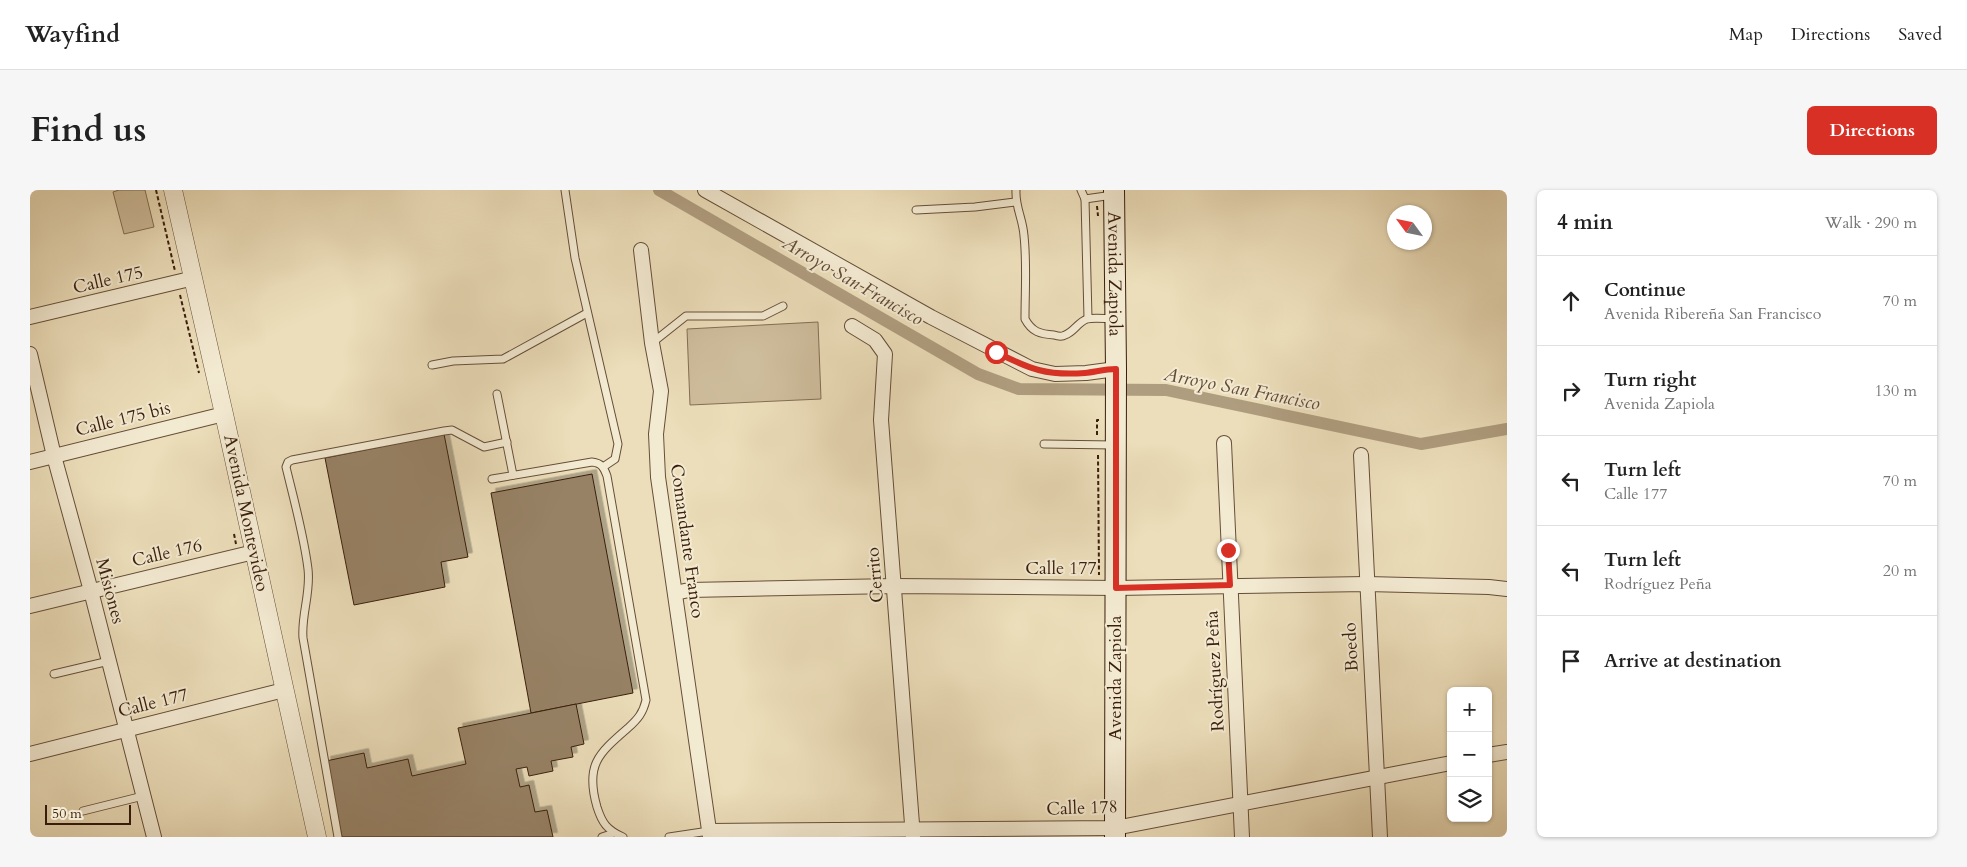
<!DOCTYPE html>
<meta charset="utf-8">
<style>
body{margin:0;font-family:Cardo,serif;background:#f6f6f6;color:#222}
.controls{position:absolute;right:15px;bottom:15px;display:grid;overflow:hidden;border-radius:8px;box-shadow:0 1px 4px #0004}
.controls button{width:45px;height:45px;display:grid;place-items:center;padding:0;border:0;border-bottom:1px solid #e0e0e0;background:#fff;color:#222;font:25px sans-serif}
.compass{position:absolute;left:1357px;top:15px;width:45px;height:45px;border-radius:50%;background:#fff;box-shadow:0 1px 4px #0004;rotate:303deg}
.scale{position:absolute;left:15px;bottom:12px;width:86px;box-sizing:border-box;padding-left:5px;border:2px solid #3a1e0c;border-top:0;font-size:14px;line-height:18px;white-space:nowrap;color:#3a1e0c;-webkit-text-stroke:4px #f3ead2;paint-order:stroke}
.stop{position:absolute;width:15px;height:15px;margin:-11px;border:4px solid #d93025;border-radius:50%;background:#fff}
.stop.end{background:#d93025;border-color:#fff;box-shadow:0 1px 5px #0008}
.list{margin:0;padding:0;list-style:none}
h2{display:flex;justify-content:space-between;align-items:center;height:65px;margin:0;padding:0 20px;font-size:21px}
h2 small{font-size:16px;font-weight:400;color:#767676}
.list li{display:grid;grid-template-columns:32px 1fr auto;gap:15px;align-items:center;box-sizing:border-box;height:90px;padding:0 20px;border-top:1px solid #e0e0e0}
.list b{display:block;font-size:19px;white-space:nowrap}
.list p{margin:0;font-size:16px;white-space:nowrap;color:#767676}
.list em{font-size:16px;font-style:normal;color:#767676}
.icon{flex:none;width:28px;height:28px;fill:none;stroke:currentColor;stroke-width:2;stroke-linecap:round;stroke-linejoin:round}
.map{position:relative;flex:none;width:1477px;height:647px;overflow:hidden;border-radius:8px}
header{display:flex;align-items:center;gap:30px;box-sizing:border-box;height:70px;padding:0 25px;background:#fff;border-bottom:1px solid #e0e0e0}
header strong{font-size:24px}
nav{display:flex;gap:28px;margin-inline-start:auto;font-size:18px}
.intro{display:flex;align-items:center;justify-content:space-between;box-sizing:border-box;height:120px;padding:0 30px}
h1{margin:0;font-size:35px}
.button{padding:12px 22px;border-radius:8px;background:#d93025;color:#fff;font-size:18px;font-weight:700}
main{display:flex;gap:30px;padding:0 30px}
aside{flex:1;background:#fff;border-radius:8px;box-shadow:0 1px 4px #0004}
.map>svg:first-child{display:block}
.green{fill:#cebd9c;stroke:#846e54}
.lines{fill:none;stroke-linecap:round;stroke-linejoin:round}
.canal{stroke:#af9d7f;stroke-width:12}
.building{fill:#978266;stroke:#3a1e0c;filter:url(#shadow)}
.service-casing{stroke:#664e38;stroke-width:9}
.minor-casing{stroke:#664e38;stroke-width:16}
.tertiary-casing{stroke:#664e38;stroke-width:19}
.secondary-casing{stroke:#3a1e0c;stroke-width:22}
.path{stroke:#3a1e0c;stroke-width:2;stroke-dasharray:4 2.5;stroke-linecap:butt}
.service{stroke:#f3ead2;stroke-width:7}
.minor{stroke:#f3ead2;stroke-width:14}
.tertiary{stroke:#f3ead2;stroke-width:18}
.secondary{stroke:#f3ead2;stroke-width:20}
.route{stroke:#d93025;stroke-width:6}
.labels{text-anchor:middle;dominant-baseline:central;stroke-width:4;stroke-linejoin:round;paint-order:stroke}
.street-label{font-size:18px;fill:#3a1e0c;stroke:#f3ead2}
.water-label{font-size:19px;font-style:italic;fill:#634a34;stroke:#f3ead2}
</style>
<header>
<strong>Wayfind</strong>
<nav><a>Map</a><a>Directions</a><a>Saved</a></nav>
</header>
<div class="intro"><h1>Find us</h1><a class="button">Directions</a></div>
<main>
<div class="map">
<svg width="1477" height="647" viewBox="0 0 1477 647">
<defs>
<filter id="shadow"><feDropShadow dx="4.5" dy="-4.5" stdDeviation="0" flood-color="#0004"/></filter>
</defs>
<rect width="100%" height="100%" fill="#ecdeba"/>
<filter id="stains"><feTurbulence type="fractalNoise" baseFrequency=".004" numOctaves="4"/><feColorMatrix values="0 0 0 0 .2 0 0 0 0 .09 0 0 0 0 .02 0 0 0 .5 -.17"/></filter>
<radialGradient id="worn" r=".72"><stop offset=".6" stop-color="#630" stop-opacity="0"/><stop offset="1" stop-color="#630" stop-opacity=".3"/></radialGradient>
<g class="green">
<path d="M 89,0 L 115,0 L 124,37 L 94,44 L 83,2 Z"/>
<path d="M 788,132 L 791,209 L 660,215 L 657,139 Z"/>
</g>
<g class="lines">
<path class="canal" d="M 629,0 L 948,184 L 989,199 L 1136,200 L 1391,254 L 1477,239"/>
</g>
<g class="building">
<path d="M 414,244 L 438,367 L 411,372 L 415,397 L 324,415 L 295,268 Z"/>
<path d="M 562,284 L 603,503 L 501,523 L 461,303 Z"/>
<path d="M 546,514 L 554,554 L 541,557 L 543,567 L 521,571 L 523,581 L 499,586 L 497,577 L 486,579 L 490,597 L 499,595 L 505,622 L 517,620 L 523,647 L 312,647 L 296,571 L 334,563 L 337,578 L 378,569 L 382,586 L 436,574 L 428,538 Z"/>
</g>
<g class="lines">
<g class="service-casing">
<g id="service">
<path d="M 535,0 L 545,68 L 588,254 L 585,269 L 573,277"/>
<path d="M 986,0 C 985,17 993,29 994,46 C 997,73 995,101 995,129 C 1002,142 1010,144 1024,145 C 1027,146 1032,147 1035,145 C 1044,142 1048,132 1057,129 C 1065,127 1076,129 1085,129"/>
<path d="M 1051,0 L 1055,9 L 1083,5"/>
<path d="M 1055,9 L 1058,128"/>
<path d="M 886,20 L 945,17 L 985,12"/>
<path d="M 622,153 L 656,126 L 733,126 L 753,116"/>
<path d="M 402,175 L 423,171 L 473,169 L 557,123"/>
<path d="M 467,204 L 483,285"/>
<path d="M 1014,254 L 1084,255"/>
<path d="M 462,289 L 562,272 C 572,273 574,278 577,286 L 616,510 C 613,523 608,529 598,538 C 568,564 555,575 567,617 C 572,633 577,640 593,647"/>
<path d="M 24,484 L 79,471"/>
<path d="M 53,621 L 113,606"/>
<path d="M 308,647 L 273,448 C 271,425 281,403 278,379 C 274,346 264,310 256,277 L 258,272 L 262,270 L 414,241 L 422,240 L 454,257 L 477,252"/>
<path d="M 572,647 L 584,643"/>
<path d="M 639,647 L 679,641"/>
</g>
</g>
<g class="minor-casing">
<g id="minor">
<path d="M 675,0 L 901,127 L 1002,179 L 1025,184 L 1056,183 L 1086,179"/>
<path d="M 611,60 L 622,153 L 631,201 L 626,244 L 628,287 L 680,647"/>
<path d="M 0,127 L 164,88"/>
<path d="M 822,136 L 845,150 L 855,164 L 851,230 L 883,647"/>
<path d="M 0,164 L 24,266 L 61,401 L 124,647"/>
<path d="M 1194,253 L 1212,647"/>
<path d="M 1331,265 L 1350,647"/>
<path d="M 0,272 L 194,224"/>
<path d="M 645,403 L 659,400 L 865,396 L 1086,398 L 1337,394 L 1459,397 L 1477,399"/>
<path d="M 0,416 L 224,362"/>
<path d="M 0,564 L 254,500"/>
<path d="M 1458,565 L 1477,562"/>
<path d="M 679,641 L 1085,638 L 1421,573"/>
</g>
</g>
<g class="tertiary-casing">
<path id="tertiary" d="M 143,0 L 194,224 L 287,647"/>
</g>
<g class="secondary-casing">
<g id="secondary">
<path id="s1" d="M 1084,0 L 1086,179 L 1085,647"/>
</g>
</g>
<g class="path">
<path d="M 126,0 L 145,81"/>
<path d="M 1067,16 L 1068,26"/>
<path d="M 150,105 L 169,183"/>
<path d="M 1067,245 L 1067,230 L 1070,230"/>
<path d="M 1068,265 L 1069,385"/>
<path d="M 204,344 L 206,354"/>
</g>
<use href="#service" class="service"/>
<use href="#minor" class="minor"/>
<use href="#tertiary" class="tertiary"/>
<use href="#secondary" class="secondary"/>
</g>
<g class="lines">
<path class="route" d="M 966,162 C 999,179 1017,186 1055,183 C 1065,182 1075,179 1086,179 L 1086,398 L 1200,395 L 1198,360"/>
</g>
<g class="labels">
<g class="street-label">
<text stroke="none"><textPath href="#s1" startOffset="84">Avenida Zapiola</textPath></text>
<text transform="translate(78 90) rotate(-13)">Calle 175</text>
<text transform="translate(93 229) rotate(-14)">Calle 175 bis</text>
<text transform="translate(216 323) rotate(78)">Avenida Montevideo</text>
<text transform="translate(657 351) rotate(82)">Comandante Franco</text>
<text transform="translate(137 363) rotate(-13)">Calle 176</text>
<text x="1031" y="378">Calle 177</text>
<text transform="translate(845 385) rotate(-95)">Cerrito</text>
<text transform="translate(80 401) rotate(75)">Misiones</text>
<text transform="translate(1321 457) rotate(-93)">Boedo</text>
<text transform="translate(1185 481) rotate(-93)">Rodríguez Peña</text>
<text transform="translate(1085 488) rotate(-90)">Avenida Zapiola</text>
<text transform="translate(123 513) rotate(-14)">Calle 177</text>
<text transform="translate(1052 618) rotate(-2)">Calle 178</text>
</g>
<g class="water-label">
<text transform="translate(823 91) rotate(30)">Arroyo San Francisco</text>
<text transform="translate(1212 199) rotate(11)">Arroyo San Francisco</text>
</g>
</g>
<rect width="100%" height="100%" filter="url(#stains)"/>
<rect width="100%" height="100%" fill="url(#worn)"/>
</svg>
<div class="controls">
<button>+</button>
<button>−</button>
<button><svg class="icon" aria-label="layers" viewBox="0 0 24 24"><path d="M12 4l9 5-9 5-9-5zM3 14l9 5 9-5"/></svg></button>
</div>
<svg class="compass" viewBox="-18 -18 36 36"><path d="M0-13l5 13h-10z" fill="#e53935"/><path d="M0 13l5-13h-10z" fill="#767676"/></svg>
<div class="scale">50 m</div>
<div class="stop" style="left:966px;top:162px"></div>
<div class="stop end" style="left:1198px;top:360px"></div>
</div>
<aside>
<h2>4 min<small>Walk · 290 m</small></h2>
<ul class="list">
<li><svg class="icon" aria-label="ahead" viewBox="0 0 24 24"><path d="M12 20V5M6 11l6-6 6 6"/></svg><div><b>Continue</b><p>Avenida Ribereña San Francisco</p></div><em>70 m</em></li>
<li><svg class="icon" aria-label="right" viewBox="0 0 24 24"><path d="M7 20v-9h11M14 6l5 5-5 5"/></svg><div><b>Turn right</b><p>Avenida Zapiola</p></div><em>130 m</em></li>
<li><svg class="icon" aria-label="left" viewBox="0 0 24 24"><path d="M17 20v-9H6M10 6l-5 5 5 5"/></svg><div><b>Turn left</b><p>Calle 177</p></div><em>70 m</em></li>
<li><svg class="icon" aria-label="left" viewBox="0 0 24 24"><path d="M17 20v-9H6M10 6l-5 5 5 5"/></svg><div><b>Turn left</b><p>Rodríguez Peña</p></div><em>20 m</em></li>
<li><svg class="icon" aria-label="arrive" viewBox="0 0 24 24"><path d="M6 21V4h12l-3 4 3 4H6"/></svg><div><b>Arrive at destination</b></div></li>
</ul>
</aside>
</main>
